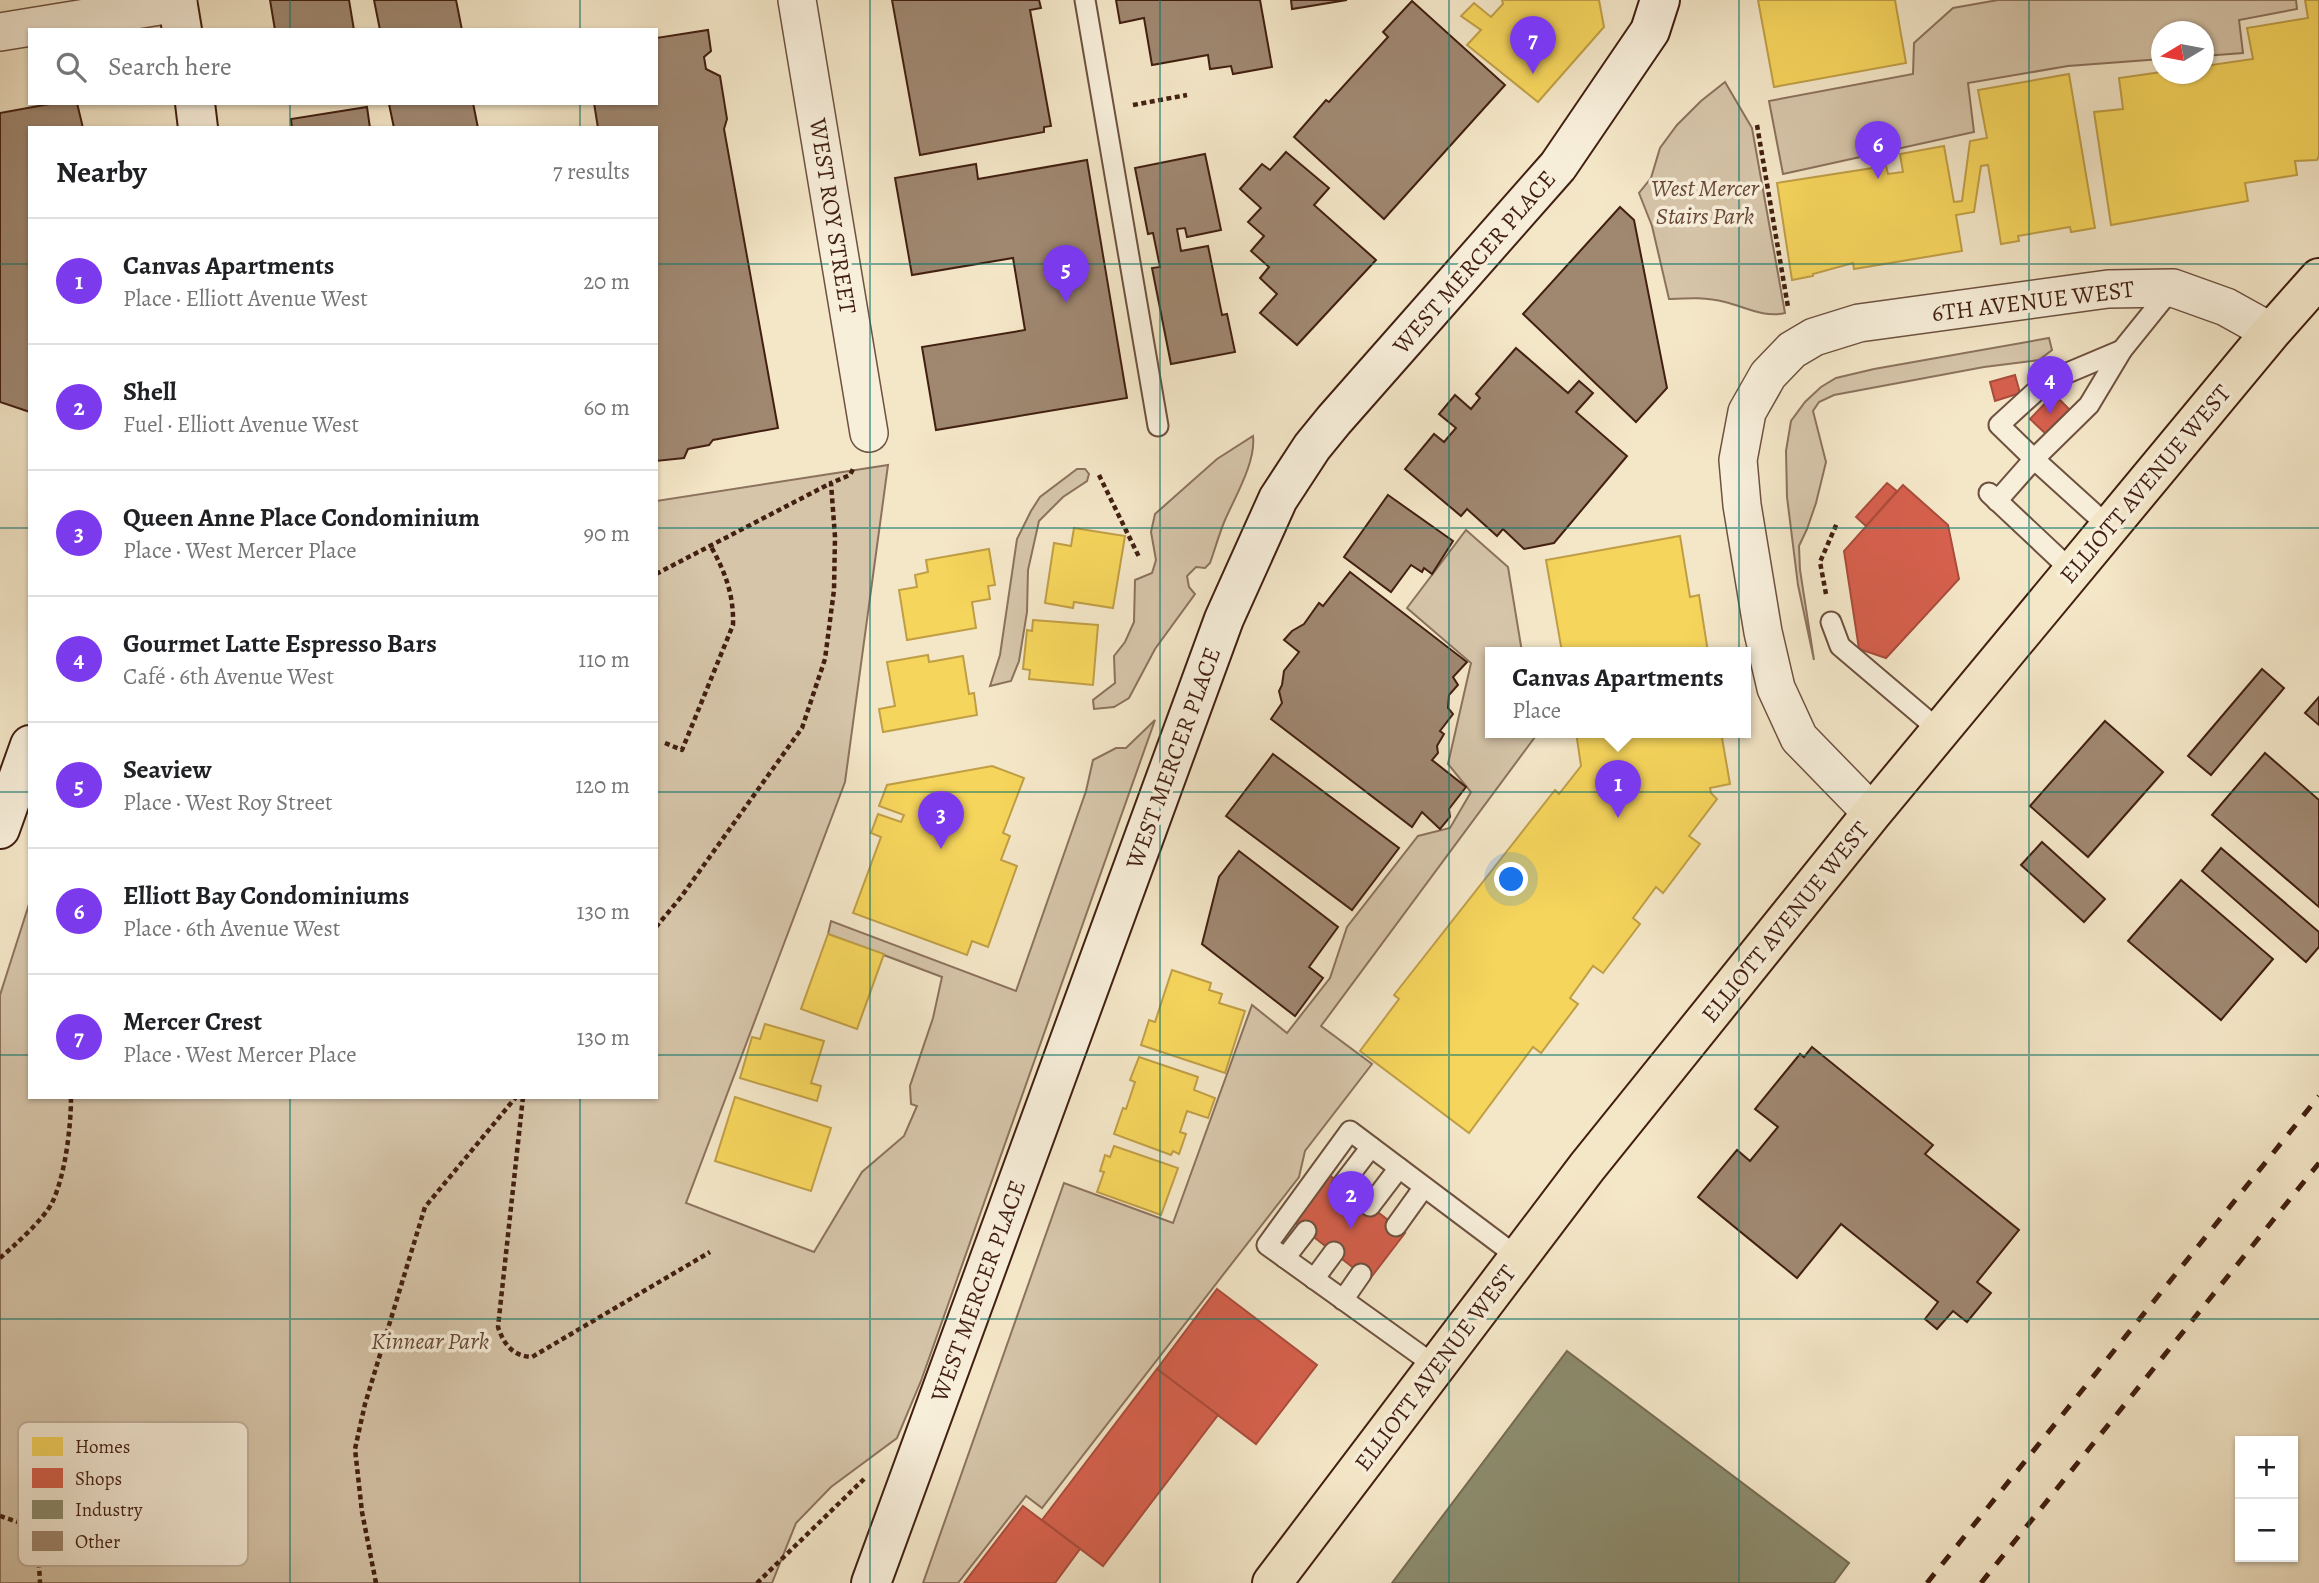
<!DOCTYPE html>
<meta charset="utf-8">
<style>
body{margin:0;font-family:Alegreya,serif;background:#f2f2f2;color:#202124}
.controls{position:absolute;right:21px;bottom:21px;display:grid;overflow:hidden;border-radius:0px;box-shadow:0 2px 5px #0004}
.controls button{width:63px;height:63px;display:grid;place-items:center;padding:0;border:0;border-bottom:2px solid #e0e0e0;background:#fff;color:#202124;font:35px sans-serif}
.compass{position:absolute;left:2151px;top:21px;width:63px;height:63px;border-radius:50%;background:#fff;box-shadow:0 2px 5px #0004;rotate:260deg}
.you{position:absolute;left:1512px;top:880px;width:24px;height:24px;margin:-18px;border:5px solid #fff;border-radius:50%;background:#1a73e8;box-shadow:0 0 0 10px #1a73e833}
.badge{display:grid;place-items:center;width:46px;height:46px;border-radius:50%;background:#7c3aed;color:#fff;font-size:23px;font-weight:700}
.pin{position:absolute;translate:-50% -58px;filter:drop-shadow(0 2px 4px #0008)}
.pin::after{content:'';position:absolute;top:37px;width:24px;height:21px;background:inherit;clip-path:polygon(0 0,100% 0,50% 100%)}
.popup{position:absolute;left:1485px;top:647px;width:266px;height:91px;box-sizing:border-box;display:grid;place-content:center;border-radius:0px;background:#fff;filter:drop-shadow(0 2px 5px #0005);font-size:23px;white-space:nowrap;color:#757577}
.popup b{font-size:26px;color:#202124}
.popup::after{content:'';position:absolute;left:50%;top:100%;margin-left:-14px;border:14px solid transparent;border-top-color:#fff}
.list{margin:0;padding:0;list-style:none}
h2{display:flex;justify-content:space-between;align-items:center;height:91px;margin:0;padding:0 28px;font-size:30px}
h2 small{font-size:23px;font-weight:400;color:#757577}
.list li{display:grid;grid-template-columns:46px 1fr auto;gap:21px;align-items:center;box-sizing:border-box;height:126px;padding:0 28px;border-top:2px solid #e0e0e0}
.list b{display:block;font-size:26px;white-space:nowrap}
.list p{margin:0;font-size:23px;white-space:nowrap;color:#757577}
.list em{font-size:23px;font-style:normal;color:#757577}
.icon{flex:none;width:38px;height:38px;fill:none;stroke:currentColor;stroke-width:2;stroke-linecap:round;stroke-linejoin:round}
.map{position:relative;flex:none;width:2319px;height:1583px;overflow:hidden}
.search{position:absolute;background:#fff;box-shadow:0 2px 5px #0004;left:28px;top:28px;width:630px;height:77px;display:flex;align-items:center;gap:18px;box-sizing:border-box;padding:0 24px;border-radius:0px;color:#757577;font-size:26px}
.panel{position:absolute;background:#fff;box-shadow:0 2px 5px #0004;left:28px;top:126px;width:630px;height:973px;border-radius:0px}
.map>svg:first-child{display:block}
.green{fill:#d6c5a9;stroke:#8c725d;stroke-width:2}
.homes{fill:#f6d55c;stroke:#c09e46;stroke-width:2}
.shops{fill:#d6604d;stroke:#aa4c3b;stroke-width:2}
.industry{fill:#8c8c6e;stroke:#766b52;stroke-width:2}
.building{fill:#9f8770;stroke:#421f11;stroke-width:2}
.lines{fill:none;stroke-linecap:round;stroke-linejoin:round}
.lane-casing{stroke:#6e513f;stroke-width:23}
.street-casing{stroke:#6e513f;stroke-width:40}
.secondary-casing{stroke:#421f11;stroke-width:42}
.primary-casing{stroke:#421f11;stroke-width:42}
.path{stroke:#421f11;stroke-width:4.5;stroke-dasharray:5 3.5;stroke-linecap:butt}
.lane{stroke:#f8efdb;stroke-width:19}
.street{stroke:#f8efdb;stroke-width:37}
.secondary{stroke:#f8efdb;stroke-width:38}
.primary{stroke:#f4e7c8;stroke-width:38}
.rail{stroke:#421f11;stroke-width:5;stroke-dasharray:12 12;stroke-linecap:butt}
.grid{fill:none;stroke:#0f766e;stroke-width:2;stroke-opacity:0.55}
.labels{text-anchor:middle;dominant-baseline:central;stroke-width:7;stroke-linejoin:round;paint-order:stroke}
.park-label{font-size:24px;font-style:italic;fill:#674837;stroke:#f8efdb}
.street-label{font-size:24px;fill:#421f11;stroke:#f8efdb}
.key{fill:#f8efdb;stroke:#c1b19e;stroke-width:2}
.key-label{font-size:19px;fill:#421f11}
</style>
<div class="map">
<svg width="2319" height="1583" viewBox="0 0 2319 1583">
<rect width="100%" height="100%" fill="#f4e7c8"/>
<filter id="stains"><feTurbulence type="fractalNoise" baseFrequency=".00286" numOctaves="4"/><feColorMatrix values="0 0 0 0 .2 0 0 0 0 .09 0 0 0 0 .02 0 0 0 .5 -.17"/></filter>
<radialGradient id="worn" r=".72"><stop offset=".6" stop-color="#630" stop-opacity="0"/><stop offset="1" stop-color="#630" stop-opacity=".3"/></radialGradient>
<g class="green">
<path d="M 1998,0 L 2296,0 L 2297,9 L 2239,20 L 2243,53 L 2204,56 L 2204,32 L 2162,32 L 2161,59 L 2068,66 L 1968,83 L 1974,132 L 1783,174 L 1769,101 L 1913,74 L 1914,43 L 1953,8 Z"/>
<path d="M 1725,82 L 1752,128 L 1785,313 C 1764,318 1745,307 1725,302 C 1706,297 1689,298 1669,299 L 1652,226 L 1639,193 L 1651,178 L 1660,148 L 1677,125 L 1701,101 Z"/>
<path d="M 2049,338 L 2052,350 L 2039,360 L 1984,367 L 1834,395 L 1819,402 L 1813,411 L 1826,462 L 1816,503 L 1807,529 L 1799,546 L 1800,570 L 1814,660 L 1798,585 L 1787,497 L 1786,451 L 1791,421 L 1805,402 L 1821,387 L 1836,378 L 1874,369 Z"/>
<path d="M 1253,436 C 1256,462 1235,497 1225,520 C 1219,534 1215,549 1210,563 L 1205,568 L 1196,567 L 1187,576 L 1189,587 L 1195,594 L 1155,649 L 1129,698 L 1114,707 L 1094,709 L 1093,700 L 1115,683 L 1114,656 L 1125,642 L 1134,622 L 1135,580 L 1152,573 L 1156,560 L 1151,532 L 1155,514 L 1217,459 Z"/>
<path d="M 888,465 L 845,782 L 686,1203 L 814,1252 L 862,1172 L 904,1136 L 917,1106 L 911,1104 L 910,1086 L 933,1018 L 942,977 L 828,934 L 831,921 L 1016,991 L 1086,791 L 1093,760 L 1116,748 L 1126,748 L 1155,720 L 921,1381 L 897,1438 L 831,1487 L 796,1523 L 772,1583 L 0,1583 L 0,995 L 30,901 L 30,1097 L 656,1097 L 656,501 Z"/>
<path d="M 1077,469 L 1085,469 L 1089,474 L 1087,481 L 1063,497 L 1039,521 L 1028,570 L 1027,612 L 1019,661 L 1011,681 L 990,686 L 1000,655 L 1017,539 L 1031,511 L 1040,497 Z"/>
<path d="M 1466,530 L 1508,567 L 1522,652 L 1490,652 L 1490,732 L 1535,732 L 1535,737 L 1321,1026 L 1372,1064 L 1305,1151 L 1299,1177 L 1042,1508 L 1026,1496 L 958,1583 L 923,1583 L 1064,1183 L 1173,1223 L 1252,1005 L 1287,1033 L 1330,978 L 1347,927 L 1418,836 L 1450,828 L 1471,792 L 1448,764 L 1471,663 L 1407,608 Z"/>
</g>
<g class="homes">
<path d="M 1502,0 L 1599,0 L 1604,27 L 1538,102 L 1467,45 L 1481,30 L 1461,16 L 1474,3 L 1491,17 L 1503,4 Z"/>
<path d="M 1758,0 L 1895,0 L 1906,63 L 1774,87 Z"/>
<path d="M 2305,0 L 2319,0 L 2319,156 L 2317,160 L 2295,161 L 2297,175 L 2245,183 L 2248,201 L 2111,225 L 2094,112 L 2123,109 L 2119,78 L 2162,72 L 2162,74 L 2204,74 L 2204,66 L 2253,59 L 2247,28 L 2308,18 Z"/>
<path d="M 2069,74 L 2095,228 L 2071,232 L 2070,227 L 2018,236 L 2019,241 L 2001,244 L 1988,165 L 1981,166 L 1974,212 L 1956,215 L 1962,251 L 1854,269 L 1853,263 L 1813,274 L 1813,276 L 1792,280 L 1777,183 L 1886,166 L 1888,174 L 1903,172 L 1900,154 L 1944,146 L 1954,202 L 1962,201 L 1970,141 L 1987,138 L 1978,90 Z"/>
<path d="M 1074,528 L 1125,536 L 1113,608 L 1074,602 L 1073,608 L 1045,603 L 1054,543 L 1071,546 Z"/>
<path d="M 1680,536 L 1690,597 L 1699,595 L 1708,652 L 1562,652 L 1546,560 Z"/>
<path d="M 989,549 L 995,585 L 988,586 L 990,599 L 972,602 L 976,628 L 907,640 L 899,590 L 917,587 L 915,575 L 928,572 L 926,560 Z"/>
<path d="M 1033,620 L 1098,625 L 1093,685 L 1029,679 L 1030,670 L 1023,669 L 1027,630 L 1032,631 Z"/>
<path d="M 928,655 L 929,662 L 963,656 L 969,694 L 974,693 L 977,715 L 883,732 L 879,709 L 895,706 L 887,662 Z"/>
<path d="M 1576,732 L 1721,732 L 1730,784 L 1710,788 L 1711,793 L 1717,799 L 1689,836 L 1700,844 L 1663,893 L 1656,887 L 1633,918 L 1640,924 L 1603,973 L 1593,966 L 1570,998 L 1578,1004 L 1541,1053 L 1533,1047 L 1469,1133 L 1360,1051 L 1399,999 L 1394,995 L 1555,790 L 1559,794 L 1581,766 Z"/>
<path d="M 992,766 L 1024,778 L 1003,833 L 1010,836 L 1001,860 L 1017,866 L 988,947 L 972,941 L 967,955 L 853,913 L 881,837 L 871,833 L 878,814 L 901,822 L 904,815 L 879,806 L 887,785 Z"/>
<path d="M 828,934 L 884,954 L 857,1029 L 801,1009 Z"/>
<path d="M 1172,970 L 1211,983 L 1209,990 L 1222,994 L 1219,1003 L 1245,1011 L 1225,1073 L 1141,1045 L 1149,1020 L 1155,1022 Z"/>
<path d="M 765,1024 L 824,1041 L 811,1083 L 821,1086 L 817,1101 L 740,1078 L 752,1037 L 760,1039 Z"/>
<path d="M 1139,1057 L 1198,1077 L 1194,1090 L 1215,1098 L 1208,1118 L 1187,1111 L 1180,1132 L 1186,1134 L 1179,1154 L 1173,1151 L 1171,1155 L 1114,1134 L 1123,1108 L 1126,1109 L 1135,1082 L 1130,1080 Z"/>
<path d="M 735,1097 L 831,1128 L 811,1191 L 715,1161 Z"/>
<path d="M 1114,1146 L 1178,1168 L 1161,1215 L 1097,1192 L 1104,1172 L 1100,1171 L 1105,1155 L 1110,1157 Z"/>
</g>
<g class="shops">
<path d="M 2015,375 L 2020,393 L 1995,401 L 1990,382 Z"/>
<path d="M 2054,394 L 2070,410 L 2046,434 L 2030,419 Z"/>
<path d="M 1887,483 L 1897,491 L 1866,526 L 1856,517 Z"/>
<path d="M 1903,485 L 1948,525 L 1959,579 L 1886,658 L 1859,649 L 1844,551 Z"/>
<path d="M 1328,1174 L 1405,1233 L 1369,1280 L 1292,1220 Z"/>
<path d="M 1217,1289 L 1317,1365 L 1256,1444 L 1157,1369 Z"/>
<path d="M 1157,1369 L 1218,1415 L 1103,1566 L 1042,1520 Z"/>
<path d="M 1023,1506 L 1080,1549 L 1055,1583 L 964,1583 Z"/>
</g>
<path class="industry" d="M 1567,1351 L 1849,1563 L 1834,1583 L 1392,1583 Z"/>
<g class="building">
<path d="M 270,0 L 349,0 L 354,30 L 275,30 Z"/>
<path d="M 374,0 L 456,0 L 462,30 L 380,30 Z"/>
<path d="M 892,0 L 1039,0 L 1041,8 L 1030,10 L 1051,126 L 1044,127 L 1044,132 L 920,155 Z"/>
<path d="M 1116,0 L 1260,0 L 1272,67 L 1233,74 L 1231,66 L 1210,69 L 1208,55 L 1152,65 L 1144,18 L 1120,23 Z"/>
<path d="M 1291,0 L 1347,0 L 1292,9 Z"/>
<path d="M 1412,1 L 1505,85 L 1384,219 L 1294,137 L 1326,100 L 1329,102 L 1388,37 L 1383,32 Z"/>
<path d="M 708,30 L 711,51 L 704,57 L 706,69 L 720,76 L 727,119 L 724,129 L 778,428 L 713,440 L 709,445 L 688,449 L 684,458 L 656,461 L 656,128 L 598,128 L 594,103 L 656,103 L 656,38 Z"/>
<path d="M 55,103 L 77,103 L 83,128 L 30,128 L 30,412 L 0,402 L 0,113 Z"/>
<path d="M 391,103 L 473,103 L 478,128 L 394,128 L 389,104 Z"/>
<path d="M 367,107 L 370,128 L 292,128 L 291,119 Z"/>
<path d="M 1286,152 L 1329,188 L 1314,205 L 1376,260 L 1297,345 L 1260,313 L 1277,294 L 1260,278 L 1269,267 L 1251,251 L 1264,236 L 1248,222 L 1261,208 L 1240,189 L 1262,164 L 1270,170 Z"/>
<path d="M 1205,154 L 1221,230 L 1187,237 L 1185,228 L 1177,229 L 1181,251 L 1208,246 L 1222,315 L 1227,314 L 1235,352 L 1171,364 L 1152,268 L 1160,267 L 1153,233 L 1148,234 L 1135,168 Z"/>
<path d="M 1087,160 L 1127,398 L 936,430 L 922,347 L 1025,330 L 1013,258 L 912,275 L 895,178 L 976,164 L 978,179 Z"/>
<path d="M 1620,207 L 1634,220 L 1667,388 L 1636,422 L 1523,314 Z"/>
<path d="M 1516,348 L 1568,393 L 1579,381 L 1593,393 L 1576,412 L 1627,456 L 1554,543 L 1524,549 L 1503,529 L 1497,536 L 1467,509 L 1461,516 L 1405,469 L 1434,434 L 1444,442 L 1456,428 L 1439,414 L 1455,395 L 1471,409 L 1480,398 L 1476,394 Z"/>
<path d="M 1388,495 L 1453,541 L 1432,574 L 1424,568 L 1422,572 L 1411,565 L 1391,592 L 1344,557 Z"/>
<path d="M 1350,572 L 1467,662 L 1453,677 L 1458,685 L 1449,695 L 1448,708 L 1453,714 L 1440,731 L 1444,734 L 1437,746 L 1438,753 L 1432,760 L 1466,787 L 1449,809 L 1450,817 L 1440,829 L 1422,812 L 1412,827 L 1271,719 L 1282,703 L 1279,691 L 1282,685 L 1284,671 L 1299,652 L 1284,640 L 1292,631 L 1304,624 L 1319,603 L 1323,606 Z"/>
<path d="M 2262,669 L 2284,688 L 2211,775 L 2188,756 Z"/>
<path d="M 2319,697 L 2319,725 L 2305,713 Z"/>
<path d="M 2105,721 L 2163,772 L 2088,857 L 2030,806 Z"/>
<path d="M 2265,753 L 2319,800 L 2319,907 L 2212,815 Z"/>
<path d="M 1273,754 L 1399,848 L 1352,910 L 1226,816 Z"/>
<path d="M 2042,842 L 2105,899 L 2084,922 L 2021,865 Z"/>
<path d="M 2221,848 L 2319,932 L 2319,947 L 2306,962 L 2202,871 Z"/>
<path d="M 1239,851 L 1338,927 L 1309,967 L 1323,978 L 1295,1016 L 1202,944 L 1219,877 Z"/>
<path d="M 2181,880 L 2273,959 L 2221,1020 L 2128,941 Z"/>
<path d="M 1812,1047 L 1933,1145 L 1925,1154 L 2019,1230 L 1977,1282 L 1991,1293 L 1967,1322 L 1953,1311 L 1937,1329 L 1925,1319 L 1938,1302 L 1841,1224 L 1797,1278 L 1698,1197 L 1737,1150 L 1750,1161 L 1778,1127 L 1755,1109 L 1800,1054 L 1804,1057 Z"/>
</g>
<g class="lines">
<g class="lane-casing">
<g id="lane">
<path d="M 1085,0 L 1158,426"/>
<path d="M 2122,350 L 2089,405 L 2034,459 L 1999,425 L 2046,382 Z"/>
<path d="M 2122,350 L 2172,288"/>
<path d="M 1989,493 L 2072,571"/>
<path d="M 1997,501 L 2034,459 L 2109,527"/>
<path d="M 1831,622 L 1840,646 L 1940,731"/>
<path d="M 1342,1185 L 1371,1147"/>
<path d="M 1370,1206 L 1399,1168"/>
<path d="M 1396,1226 L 1424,1187"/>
<path d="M 1285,1258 L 1306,1231"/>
<path d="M 1314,1279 L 1334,1252"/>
<path d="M 1343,1300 L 1361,1274"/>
<path d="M 1437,1367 L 1267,1245 L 1350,1131 L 1519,1258"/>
</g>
</g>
<g class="street-casing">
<g id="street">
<path d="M 797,0 L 869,433"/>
<path d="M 0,32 L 178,3"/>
<path d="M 1872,813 L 1799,738 L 1776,688 L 1763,632 L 1742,505 L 1738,460 L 1747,412 L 1768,375 L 1792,350 L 1814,337 L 1859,323 L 2108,289 L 2173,288 L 2226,307 L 2271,332"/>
</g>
</g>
<g class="secondary-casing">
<g id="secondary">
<path d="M 177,0 L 182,30"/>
<path d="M 195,103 L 198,128"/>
<path d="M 0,829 L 30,745"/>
<path d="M 871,1583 L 1224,619 L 1278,499 L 1312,447 L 1334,420 L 1558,166 L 1650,31 L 1660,0"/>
</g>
</g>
<g class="primary-casing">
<path id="primary" d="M 1272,1583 L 1587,1167 L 1872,813 L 2271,332 L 2319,278"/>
</g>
<g class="path">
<path d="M 1133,105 L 1187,95"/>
<path d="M 1757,125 L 1788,307"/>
<path d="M 1099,475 L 1140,559"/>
<path d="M 656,574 L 831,483"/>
<path d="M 1826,594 L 1820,562 L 1837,523"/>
<path d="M 665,743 L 682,750 L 733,625 C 734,595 725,571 710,545"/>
<path d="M 656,927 L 681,897 L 802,728 L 825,659 L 834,590 L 835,537 L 831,483 L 850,475 L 853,469"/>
<path d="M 523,1097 L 498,1327 C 504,1345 513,1356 532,1357 L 710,1252"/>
<path d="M 0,1258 C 14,1246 43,1220 52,1203 C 65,1176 71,1128 71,1097"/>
<path d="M 0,1516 L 27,1525 C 38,1543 39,1562 40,1583"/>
<path d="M 376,1583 L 362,1512 L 355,1449 L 365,1404 L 425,1207 L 516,1097"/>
<path d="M 757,1583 L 864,1479"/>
</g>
<use href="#lane" class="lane"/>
<use href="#street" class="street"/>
<use href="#secondary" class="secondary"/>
<use href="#primary" class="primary"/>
<g class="rail">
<path d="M 1927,1583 L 2319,1096"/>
<path d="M 1981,1583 L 2319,1163"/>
</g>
</g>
<path class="grid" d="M 290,0 L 290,30M 580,0 L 580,30M 870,0 L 870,1583M 1160,0 L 1160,1583M 1449,0 L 1449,1583M 1739,0 L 1739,1583M 2029,0 L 2029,1583M 290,103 L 290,128M 580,103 L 580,128M 0,264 L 30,264M 656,264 L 2319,264M 0,528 L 30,528M 656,528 L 2319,528M 0,792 L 30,792M 656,792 L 2319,792M 0,1055 L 30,1055M 656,1055 L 2319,1055M 290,1097 L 290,1583M 580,1097 L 580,1583M 0,1319 L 2319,1319"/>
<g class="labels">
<g class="park-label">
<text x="1705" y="188">West Mercer<tspan x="1705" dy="28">Stairs Park</tspan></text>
<text x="430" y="1341">Kinnear Park</text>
</g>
<g class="street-label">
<text transform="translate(833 216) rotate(81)">WEST ROY STREET</text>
<text transform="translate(1474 262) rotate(-49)">WEST MERCER PLACE</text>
<text transform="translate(2033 301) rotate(-7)">6TH AVENUE WEST</text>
<text transform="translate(2145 484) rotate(-50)">ELLIOTT AVENUE WEST</text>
<text transform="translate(1173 758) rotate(-70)">WEST MERCER PLACE</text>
<text transform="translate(1785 922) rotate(-51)">ELLIOTT AVENUE WEST</text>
<text transform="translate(978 1291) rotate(-70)">WEST MERCER PLACE</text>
<text transform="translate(1435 1368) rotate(-53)">ELLIOTT AVENUE WEST</text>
</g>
</g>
<rect x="18" y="1422" width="230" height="144" rx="10" class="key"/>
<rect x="32" y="1437" width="31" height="19" fill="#f6d55c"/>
<rect x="32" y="1468" width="31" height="20" fill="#d6604d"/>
<rect x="32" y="1500" width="31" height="19" fill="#8c8c6e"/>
<rect x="32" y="1531" width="31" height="20" fill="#9f8770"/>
<g class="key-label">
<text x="75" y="1453">Homes</text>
<text x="75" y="1485">Shops</text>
<text x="75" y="1516">Industry</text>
<text x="75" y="1548">Other</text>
</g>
<rect width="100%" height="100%" filter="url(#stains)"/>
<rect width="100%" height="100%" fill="url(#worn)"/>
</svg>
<div class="controls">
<button>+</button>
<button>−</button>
</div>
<svg class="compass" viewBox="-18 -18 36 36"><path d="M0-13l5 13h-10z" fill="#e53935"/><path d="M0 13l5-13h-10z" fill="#757577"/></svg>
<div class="you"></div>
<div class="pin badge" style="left:1618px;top:818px">1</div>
<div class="popup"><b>Canvas Apartments</b>Place</div>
<div class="pin badge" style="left:1351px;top:1229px">2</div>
<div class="pin badge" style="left:941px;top:849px">3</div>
<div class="pin badge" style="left:2050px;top:414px">4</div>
<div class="pin badge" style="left:1066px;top:303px">5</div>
<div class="pin badge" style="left:1878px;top:179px">6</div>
<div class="pin badge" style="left:1533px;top:74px">7</div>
<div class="search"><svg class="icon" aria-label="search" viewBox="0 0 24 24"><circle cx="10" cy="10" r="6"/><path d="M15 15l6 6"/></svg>Search here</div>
<section class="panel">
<h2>Nearby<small>7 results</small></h2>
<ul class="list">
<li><span class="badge">1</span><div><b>Canvas Apartments</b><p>Place · Elliott Avenue West</p></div><em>20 m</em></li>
<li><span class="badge">2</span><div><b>Shell</b><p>Fuel · Elliott Avenue West</p></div><em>60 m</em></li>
<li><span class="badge">3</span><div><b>Queen Anne Place Condominium</b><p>Place · West Mercer Place</p></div><em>90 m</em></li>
<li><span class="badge">4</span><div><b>Gourmet Latte Espresso Bars</b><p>Café · 6th Avenue West</p></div><em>110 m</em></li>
<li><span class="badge">5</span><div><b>Seaview</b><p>Place · West Roy Street</p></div><em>120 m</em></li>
<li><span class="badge">6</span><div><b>Elliott Bay Condominiums</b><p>Place · 6th Avenue West</p></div><em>130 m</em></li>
<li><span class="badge">7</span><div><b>Mercer Crest</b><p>Place · West Mercer Place</p></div><em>130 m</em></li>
</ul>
</section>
</div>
